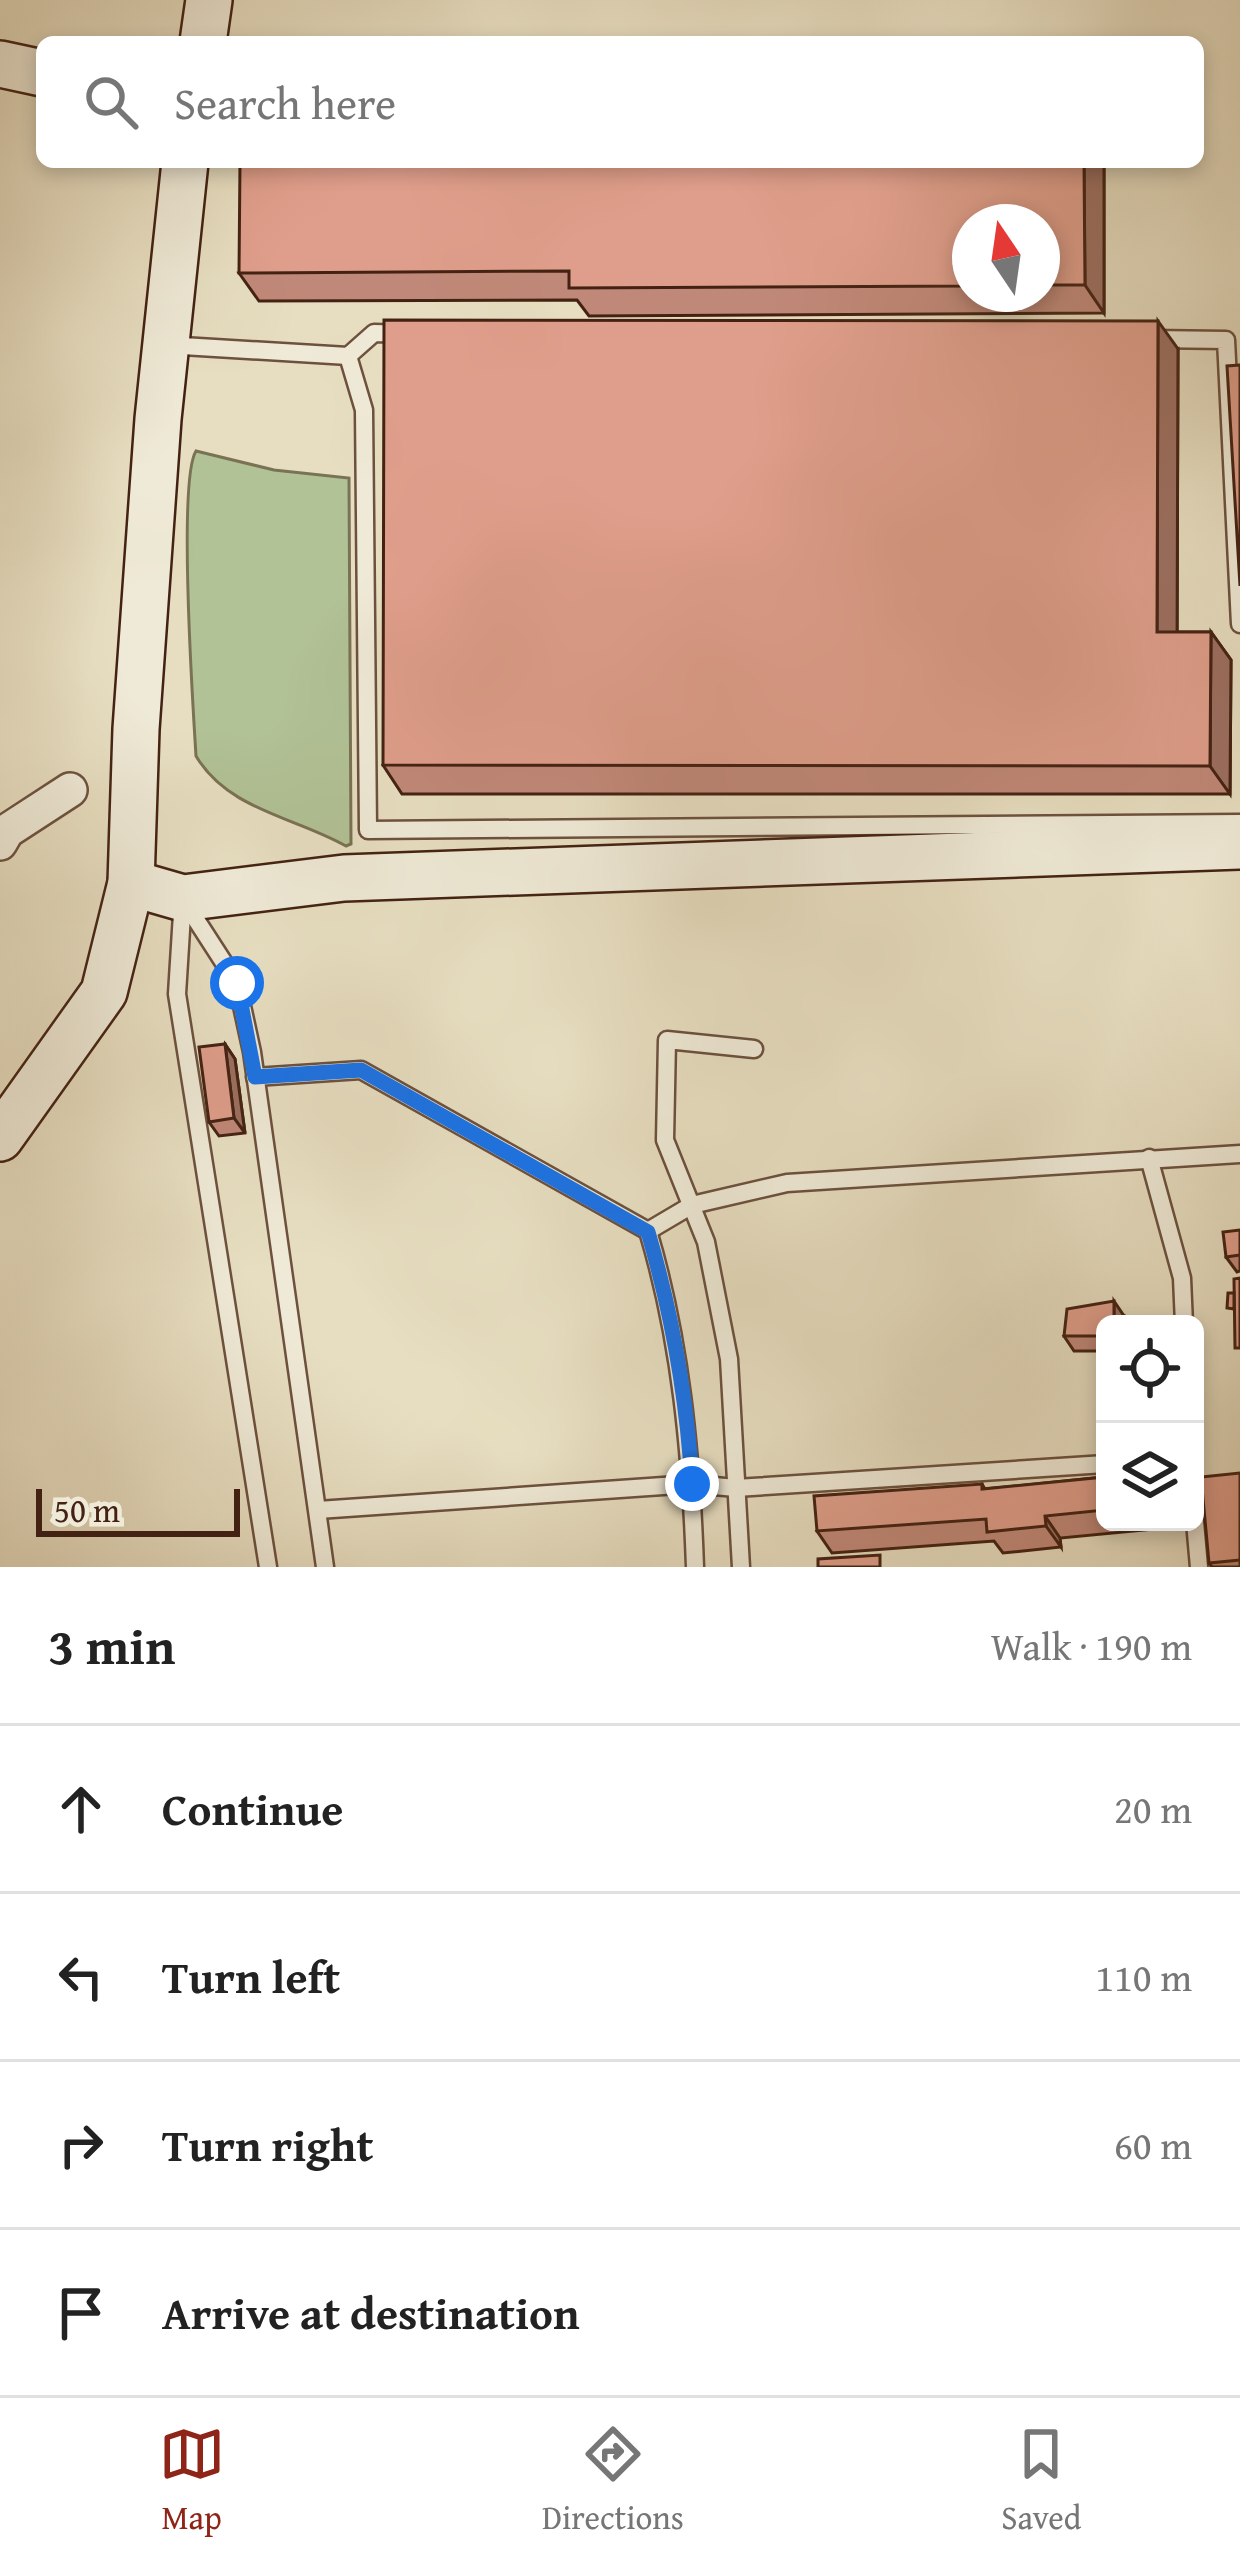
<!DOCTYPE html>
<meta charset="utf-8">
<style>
body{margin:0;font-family:"Gentium Book Plus",serif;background:#f2f2f2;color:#222}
.controls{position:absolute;right:36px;bottom:36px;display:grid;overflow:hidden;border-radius:18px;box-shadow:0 6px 18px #0003}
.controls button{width:108px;height:108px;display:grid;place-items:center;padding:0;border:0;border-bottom:3px solid #e0e0e0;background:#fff;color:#222;font:60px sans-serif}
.compass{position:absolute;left:952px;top:204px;width:108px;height:108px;border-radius:50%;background:#fff;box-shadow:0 6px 18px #0003;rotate:347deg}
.scale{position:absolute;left:36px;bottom:30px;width:204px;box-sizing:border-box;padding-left:12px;border:6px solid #442213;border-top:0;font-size:33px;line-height:42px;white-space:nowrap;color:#442213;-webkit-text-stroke:9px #efead7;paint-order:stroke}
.stop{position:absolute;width:36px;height:36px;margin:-27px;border:9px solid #1a73e8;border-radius:50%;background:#fff}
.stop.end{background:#1a73e8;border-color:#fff;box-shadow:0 3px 12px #0008}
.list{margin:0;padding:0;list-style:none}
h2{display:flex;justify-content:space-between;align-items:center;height:156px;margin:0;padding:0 48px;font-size:51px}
h2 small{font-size:39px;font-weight:400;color:#767676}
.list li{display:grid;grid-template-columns:78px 1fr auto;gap:36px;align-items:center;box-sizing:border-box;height:168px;padding:0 48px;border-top:3px solid #e0e0e0}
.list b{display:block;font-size:45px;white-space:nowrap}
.list em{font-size:39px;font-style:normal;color:#767676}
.icon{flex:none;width:66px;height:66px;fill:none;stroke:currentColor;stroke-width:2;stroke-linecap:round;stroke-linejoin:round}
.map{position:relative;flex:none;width:1240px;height:1567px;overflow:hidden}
.search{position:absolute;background:#fff;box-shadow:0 6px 18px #0003;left:36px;right:36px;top:36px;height:132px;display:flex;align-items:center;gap:30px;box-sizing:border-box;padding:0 42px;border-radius:18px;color:#767676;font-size:45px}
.sheet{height:828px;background:#fff}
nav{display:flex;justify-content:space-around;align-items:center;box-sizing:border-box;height:168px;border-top:3px solid #e0e0e0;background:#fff;font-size:33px;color:#767676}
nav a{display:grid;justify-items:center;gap:6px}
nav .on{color:#8f2418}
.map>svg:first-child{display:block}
.green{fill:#b1c296;stroke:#7a7254;stroke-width:3}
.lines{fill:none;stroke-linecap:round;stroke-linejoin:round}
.lane-casing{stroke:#6d513e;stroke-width:21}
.street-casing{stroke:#6d513e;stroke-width:38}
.secondary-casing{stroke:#442213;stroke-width:50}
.lane{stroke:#efead7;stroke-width:16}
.street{stroke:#efead7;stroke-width:33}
.secondary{stroke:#efead7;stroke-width:45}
.wall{fill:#c08878;stroke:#442213;stroke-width:3;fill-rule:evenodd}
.shaded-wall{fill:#9c6f61;stroke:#442213;stroke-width:3}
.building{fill:#df9e8b;stroke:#442213;stroke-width:3}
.route{stroke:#1a73e8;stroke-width:15}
</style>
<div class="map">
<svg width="1240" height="1567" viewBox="0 0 1240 1567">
<rect width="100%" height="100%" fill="#e7dec1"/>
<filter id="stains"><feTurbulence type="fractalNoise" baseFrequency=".00167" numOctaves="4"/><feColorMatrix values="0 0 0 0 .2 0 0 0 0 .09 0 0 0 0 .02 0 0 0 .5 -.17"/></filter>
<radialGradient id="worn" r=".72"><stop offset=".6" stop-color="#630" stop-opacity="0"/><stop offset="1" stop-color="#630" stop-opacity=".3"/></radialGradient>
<path class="green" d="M 196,451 L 274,470 L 349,478 L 351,844 L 346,846 C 295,817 228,810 196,756 C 193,708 178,480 196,451 Z"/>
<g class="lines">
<g class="lane-casing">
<g id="lane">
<path d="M 1152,339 L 1226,340 L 1240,624"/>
<path d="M 166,345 L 348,356 L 374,333 L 407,334"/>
<path d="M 348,356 L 364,410 L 368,830 L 1240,823"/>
<path d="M 183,898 L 177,994 L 268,1567"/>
<path d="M 186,904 L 237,983 L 252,1052 L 325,1567"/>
<path d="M 255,1077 L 361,1070 L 648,1231 C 681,1342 691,1453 695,1567"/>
<path d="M 1149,1158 L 1182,1278 L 1184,1324"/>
<path d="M 648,1231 L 692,1205 L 787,1183 L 1240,1154"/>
<path d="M 318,1510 L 692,1484 L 736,1488 L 1105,1464"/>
<path d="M 1195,1522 L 1199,1567"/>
<path d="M 741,1567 L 729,1359 L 706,1242 L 665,1140 L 667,1040 L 754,1049"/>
</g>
</g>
<g class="street-casing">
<path id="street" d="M 0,843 L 7,831 L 70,790"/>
</g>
<g class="secondary-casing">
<g id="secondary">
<path d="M 203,42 L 209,0"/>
<path d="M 0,64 L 42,73"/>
<path d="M 131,883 L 183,898 L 344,878 L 1240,846"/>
<path d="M 0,1138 L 104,992 L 131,883 L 136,729 L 158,419 L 185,162"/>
</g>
</g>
<use href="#lane" class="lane"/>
<use href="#street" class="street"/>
<use href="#secondary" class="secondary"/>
</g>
<g class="wall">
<path d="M 1104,162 L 1104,313 L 589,316 L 577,300 L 259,301 L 239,273 ZM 970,222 L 1042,222 L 1042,294 L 970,294 Z"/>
<path d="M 1178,349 L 1177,632 L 1211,632 L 1231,660 L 1230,794 L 402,794 L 383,765 Z"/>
<path d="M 225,1044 L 235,1059 L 245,1133 L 219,1136 L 209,1122 Z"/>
<path d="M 1240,1230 L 1240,1271 L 1237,1272 L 1226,1257 Z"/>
<path d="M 1124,1316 L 1124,1324 L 1105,1324 L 1105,1351 L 1074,1351 L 1064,1336 Z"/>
<path d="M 1240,1473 L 1240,1567 L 1212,1567 L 1209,1563 Z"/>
<path d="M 1105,1477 L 1105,1522 L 1166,1522 L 1166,1528 L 1060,1538 L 1061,1547 L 1003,1553 L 994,1541 L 832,1553 L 817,1531 L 982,1484 L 985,1489 Z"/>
</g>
<g class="shaded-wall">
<path d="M 1084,162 L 1104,162 L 1104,313 L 1085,285 Z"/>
<path d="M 1158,321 L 1178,349 L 1177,660 L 1157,632 Z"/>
<path d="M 1211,632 L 1231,660 L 1230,794 L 1210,766 Z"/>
<path d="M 225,1044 L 235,1059 L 245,1133 L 234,1118 Z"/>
<path d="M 1114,1301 L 1124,1316 L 1124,1324 L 1114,1324 Z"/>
<path d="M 1045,1516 L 1060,1538 L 1061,1547 L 1046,1526 Z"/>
</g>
<g class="building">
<path d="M 240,162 L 1084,162 L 1085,285 L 1042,285 L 1042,222 L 970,222 L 970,286 L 569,288 L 569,271 L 239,273 Z"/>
<path d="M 384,320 L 1158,321 L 1157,632 L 1211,632 L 1210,766 L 383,765 Z"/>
<path d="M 1240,365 L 1240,586 L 1227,366 Z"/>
<path d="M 225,1044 L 234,1118 L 209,1122 L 199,1047 Z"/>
<path d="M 1240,1230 L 1240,1255 L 1226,1257 L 1223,1232 Z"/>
<path d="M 1240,1278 L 1240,1348 L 1235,1348 L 1234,1279 Z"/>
<path d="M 1228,1293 L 1234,1293 L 1234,1309 L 1227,1308 Z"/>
<path d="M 1114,1301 L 1114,1324 L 1105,1324 L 1105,1336 L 1064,1336 L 1067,1309 Z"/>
<path d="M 1240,1473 L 1240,1560 L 1209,1563 L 1201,1477 Z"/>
<path d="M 1105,1477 L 1105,1510 L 1045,1516 L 1046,1526 L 987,1532 L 986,1519 L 817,1531 L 814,1496 L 982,1484 L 982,1489 Z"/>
<path d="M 880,1555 L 880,1567 L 818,1567 L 818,1559 Z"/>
</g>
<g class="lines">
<path class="route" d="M 237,983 L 255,1077 L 361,1070 L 648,1232 C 672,1314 687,1398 692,1484"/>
</g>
<rect width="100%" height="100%" filter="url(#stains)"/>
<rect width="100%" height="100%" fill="url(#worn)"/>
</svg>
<div class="controls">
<button><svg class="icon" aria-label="locate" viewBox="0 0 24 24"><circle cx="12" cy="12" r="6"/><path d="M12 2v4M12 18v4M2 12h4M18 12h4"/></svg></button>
<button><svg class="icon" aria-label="layers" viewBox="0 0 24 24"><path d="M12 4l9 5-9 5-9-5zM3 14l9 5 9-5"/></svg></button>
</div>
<svg class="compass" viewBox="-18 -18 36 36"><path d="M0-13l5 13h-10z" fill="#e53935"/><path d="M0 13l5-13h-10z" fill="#767676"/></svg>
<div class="scale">50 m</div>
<div class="stop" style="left:237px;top:983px"></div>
<div class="stop end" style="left:692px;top:1484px"></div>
<div class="search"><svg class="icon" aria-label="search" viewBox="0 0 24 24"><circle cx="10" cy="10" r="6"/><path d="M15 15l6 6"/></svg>Search here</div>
</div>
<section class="sheet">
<h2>3 min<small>Walk · 190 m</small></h2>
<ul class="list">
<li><svg class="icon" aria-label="ahead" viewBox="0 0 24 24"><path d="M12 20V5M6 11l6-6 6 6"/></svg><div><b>Continue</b></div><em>20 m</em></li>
<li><svg class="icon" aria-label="left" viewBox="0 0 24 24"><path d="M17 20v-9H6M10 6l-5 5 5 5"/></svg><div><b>Turn left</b></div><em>110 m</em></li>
<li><svg class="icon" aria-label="right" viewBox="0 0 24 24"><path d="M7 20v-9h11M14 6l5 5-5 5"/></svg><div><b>Turn right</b></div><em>60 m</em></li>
<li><svg class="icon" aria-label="arrive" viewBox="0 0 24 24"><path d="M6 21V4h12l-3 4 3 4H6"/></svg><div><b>Arrive at destination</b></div></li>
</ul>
</section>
<nav>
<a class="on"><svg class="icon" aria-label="map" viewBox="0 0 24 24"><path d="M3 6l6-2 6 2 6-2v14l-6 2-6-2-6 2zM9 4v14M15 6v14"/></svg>Map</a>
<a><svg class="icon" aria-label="directions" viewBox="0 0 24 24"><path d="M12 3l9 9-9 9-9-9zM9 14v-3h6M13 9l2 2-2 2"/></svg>Directions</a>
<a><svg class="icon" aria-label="saved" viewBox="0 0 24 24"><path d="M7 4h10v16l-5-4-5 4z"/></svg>Saved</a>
</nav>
